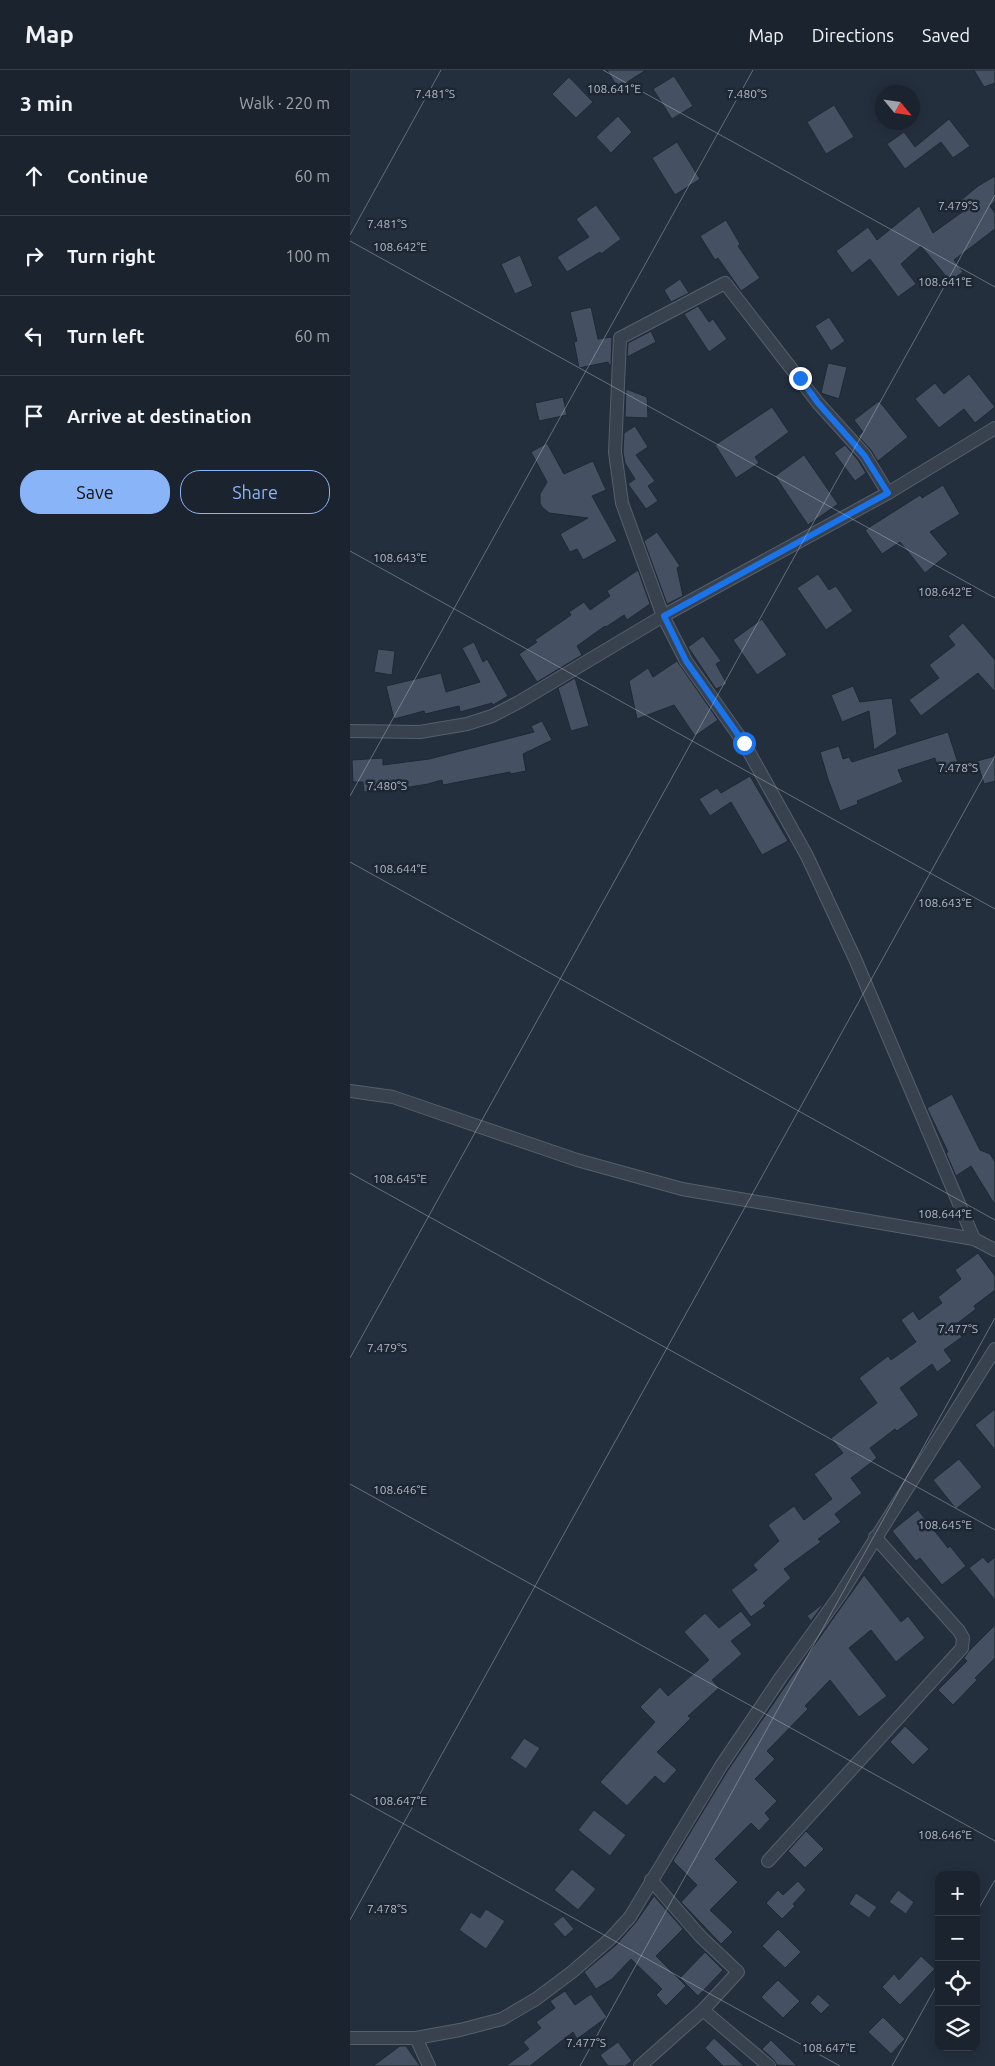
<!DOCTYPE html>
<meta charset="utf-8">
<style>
body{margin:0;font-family:Ubuntu,sans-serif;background:#282f3a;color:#f1f3f6}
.controls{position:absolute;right:15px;bottom:15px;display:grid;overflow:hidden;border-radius:10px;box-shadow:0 2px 12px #0003}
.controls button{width:45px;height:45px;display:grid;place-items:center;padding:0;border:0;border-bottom:1px solid #39404a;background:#1b232e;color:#f1f3f6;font:25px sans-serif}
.compass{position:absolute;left:525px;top:15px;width:45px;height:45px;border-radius:50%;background:#1b232e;box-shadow:0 2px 12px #0003;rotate:119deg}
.stop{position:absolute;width:15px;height:15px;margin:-11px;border:4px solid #1a73e8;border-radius:50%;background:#fff}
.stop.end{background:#1a73e8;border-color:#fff;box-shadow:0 1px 5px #0008}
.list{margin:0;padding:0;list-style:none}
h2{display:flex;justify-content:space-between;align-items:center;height:65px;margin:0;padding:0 20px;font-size:21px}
h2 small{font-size:16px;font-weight:400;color:#a0a4aa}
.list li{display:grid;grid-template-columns:32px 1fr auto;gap:15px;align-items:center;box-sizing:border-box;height:80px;padding:0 20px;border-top:1px solid #39404a}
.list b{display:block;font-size:19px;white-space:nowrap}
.list em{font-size:16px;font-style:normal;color:#a0a4aa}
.actions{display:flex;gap:10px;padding:15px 20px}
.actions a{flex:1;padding:11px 0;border:1px solid #8ab4f8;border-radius:20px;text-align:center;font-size:18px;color:#8ab4f8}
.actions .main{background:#8ab4f8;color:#111}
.icon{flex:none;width:28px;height:28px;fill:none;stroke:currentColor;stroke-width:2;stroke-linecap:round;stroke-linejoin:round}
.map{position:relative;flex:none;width:645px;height:1996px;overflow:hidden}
header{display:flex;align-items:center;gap:30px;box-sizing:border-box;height:70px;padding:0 25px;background:#1b232e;border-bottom:1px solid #39404a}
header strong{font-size:24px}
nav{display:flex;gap:28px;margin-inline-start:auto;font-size:18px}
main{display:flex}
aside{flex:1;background:#1b232e}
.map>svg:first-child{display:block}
.building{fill:#455162;stroke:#1f2835}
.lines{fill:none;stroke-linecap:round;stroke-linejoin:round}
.minor-casing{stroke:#565f6c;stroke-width:14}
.minor{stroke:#38414e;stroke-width:12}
.route{stroke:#1a73e8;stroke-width:6}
.ticks{fill:none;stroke:#b4bcc9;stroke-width:1;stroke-opacity:0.45}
.ticks-label{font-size:12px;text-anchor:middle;fill:#b4bcc9;stroke:#1d2633;stroke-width:5;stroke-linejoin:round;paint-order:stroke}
</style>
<header>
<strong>Map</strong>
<nav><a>Map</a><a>Directions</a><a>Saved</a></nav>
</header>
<main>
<aside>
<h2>3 min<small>Walk · 220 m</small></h2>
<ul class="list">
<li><svg class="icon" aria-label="ahead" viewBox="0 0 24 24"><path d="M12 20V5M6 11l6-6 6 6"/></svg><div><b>Continue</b></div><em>60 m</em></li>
<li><svg class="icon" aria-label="right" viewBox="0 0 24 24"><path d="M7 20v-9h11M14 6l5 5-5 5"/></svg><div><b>Turn right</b></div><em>100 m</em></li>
<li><svg class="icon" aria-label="left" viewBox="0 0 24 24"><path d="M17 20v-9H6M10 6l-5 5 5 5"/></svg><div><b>Turn left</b></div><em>60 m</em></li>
<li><svg class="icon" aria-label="arrive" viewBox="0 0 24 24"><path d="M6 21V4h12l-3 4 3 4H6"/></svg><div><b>Arrive at destination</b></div></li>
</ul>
<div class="actions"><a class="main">Save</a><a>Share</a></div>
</aside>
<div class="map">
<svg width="645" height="1996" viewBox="0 0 645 1996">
<rect width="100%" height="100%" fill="#242f3e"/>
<g class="building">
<path d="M 257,0 L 296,0 L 268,18 Z"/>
<path d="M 624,0 L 645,0 L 645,13 L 634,17 Z"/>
<path d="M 324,6 L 343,36 L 322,49 L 303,19 Z"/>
<path d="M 219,7 L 243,32 L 226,48 L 202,24 Z"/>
<path d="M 484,35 L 504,67 L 476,84 L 457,52 Z"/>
<path d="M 268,46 L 282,62 L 261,83 L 246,67 Z"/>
<path d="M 599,49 L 620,76 L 603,88 L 591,72 L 555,99 L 537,74 L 554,62 L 565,77 Z"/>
<path d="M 327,72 L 350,109 L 325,125 L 302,88 Z"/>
<path d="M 645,106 L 645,131 L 640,136 L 645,143 L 645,159 L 604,190 L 613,202 L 600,211 L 571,176 L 551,194 L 566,214 L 548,227 L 520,189 L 502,203 L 486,181 L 518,157 L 527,170 L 569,136 L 583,163 L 615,140 L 610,131 L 628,116 Z"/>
<path d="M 246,135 L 271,169 L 251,184 L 250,182 L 217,202 L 207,187 L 239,167 L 226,149 Z"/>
<path d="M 376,150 L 390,174 L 388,176 L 410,208 L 391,221 L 368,188 L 365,190 L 350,166 Z"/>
<path d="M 170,185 L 183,216 L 165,224 L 151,194 Z"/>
<path d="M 330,209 L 339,223 L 321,232 L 314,220 Z"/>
<path d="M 348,236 L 359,252 L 363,249 L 377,269 L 359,282 L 334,244 Z"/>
<path d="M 241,237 L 248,269 L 262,267 L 261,295 L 259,295 L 258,292 L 229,298 L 224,272 L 227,271 L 220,242 Z"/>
<path d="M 479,247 L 495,271 L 481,281 L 465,256 Z"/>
<path d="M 301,261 L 306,272 L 277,287 L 278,273 Z"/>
<path d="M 478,293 L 497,297 L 489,329 L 471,323 Z"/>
<path d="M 619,304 L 645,337 L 625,353 L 614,339 L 589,358 L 565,329 L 585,313 L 594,324 Z"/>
<path d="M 276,319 L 297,327 L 298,348 L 275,347 Z"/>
<path d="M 213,327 L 217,345 L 189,351 L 185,333 Z"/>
<path d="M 529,331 L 558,367 L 528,391 L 529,393 L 521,380 L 508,366 L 513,362 L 504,350 Z"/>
<path d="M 422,337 L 439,362 L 405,387 L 409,393 L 386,408 L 365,375 Z"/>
<path d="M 285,356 L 298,377 L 286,385 L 305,411 L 298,416 L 308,431 L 296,439 L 278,414 L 285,409 L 275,393 L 273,382 L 274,363 Z"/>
<path d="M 197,373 L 214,404 L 243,391 L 256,420 L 242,426 L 267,471 L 233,490 L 227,479 L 220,482 L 210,464 L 238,448 L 199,443 L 192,437 L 190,433 L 190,424 L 197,412 L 181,382 Z"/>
<path d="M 495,375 L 508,390 L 516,403 L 505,411 L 484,383 Z"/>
<path d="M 454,385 L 488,434 L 458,455 L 425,406 Z"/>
<path d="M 593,415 L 610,444 L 580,462 L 598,484 L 575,503 L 550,472 L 532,484 L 515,460 L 570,425 L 572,428 Z"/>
<path d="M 307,462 L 330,496 L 327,498 L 333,526 L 317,534 L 294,471 Z"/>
<path d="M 288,500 L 300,534 L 277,550 L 274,545 L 256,557 L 255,556 L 227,576 L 232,585 L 187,612 L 169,584 L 187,572 L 185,570 L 221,545 L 219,542 L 234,532 L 240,540 L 260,526 L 257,521 Z"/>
<path d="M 468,504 L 479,520 L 486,516 L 503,541 L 476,560 L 447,518 Z"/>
<path d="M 412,549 L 437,585 L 407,605 L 383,570 Z"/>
<path d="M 613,553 L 645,590 L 645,622 L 628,603 L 571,646 L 559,630 L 589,608 L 579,595 L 605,575 L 598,566 Z"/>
<path d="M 353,566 L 371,591 L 366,594 L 377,614 L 366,619 L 338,577 Z"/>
<path d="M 124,572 L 133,592 L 137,589 L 158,626 L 143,635 L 142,633 L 110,642 L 109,636 L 75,644 L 74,641 L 44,649 L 36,616 L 91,603 L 96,622 L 130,612 L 112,578 Z"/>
<path d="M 28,579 L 45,581 L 42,605 L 24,602 Z"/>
<path d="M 327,591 L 368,650 L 345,666 L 324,635 L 287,649 L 279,611 L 298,598 L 303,607 Z"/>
<path d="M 225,608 L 239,656 L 221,661 L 208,618 Z"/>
<path d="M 503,616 L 510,632 L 542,628 L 547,664 L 524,680 L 519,641 L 492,652 L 481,625 Z"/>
<path d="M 192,651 L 202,670 L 173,684 L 176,701 L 160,704 L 160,702 L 93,715 L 92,710 L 78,714 L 35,721 L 14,722 L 13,712 L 3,712 L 2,690 L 33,688 L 33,695 L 79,689 L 184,662 L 181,656 Z"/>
<path d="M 598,662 L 609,696 L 589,702 L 585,688 L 548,700 L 553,712 L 507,731 L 508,734 L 490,741 L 478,709 L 470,682 L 489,676 L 493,689 L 499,687 L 502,692 Z"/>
<path d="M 645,686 L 645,711 L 634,714 L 627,691 Z"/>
<path d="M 400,706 L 438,771 L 412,785 L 381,732 L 360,746 L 349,729 L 367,718 L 371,723 Z"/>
<path d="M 602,1024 L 630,1080 L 640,1084 L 645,1092 L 645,1135 L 621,1096 L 606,1106 L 596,1083 L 598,1082 L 577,1038 Z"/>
<path d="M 628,1183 L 645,1206 L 645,1220 L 624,1236 L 626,1239 L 604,1256 L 612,1267 L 594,1280 L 602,1291 L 587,1302 L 582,1294 L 550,1318 L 569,1345 L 547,1361 L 545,1359 L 520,1378 L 527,1388 L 501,1408 L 512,1423 L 485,1444 L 491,1452 L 468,1469 L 471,1472 L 434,1499 L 441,1508 L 413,1533 L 416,1536 L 401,1547 L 381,1520 L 407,1500 L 403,1495 L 429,1471 L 418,1455 L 444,1436 L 454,1450 L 482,1429 L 464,1404 L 493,1383 L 481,1368 L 527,1333 L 509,1308 L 538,1286 L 541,1290 L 566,1272 L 551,1250 L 563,1241 L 569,1250 L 592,1233 L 588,1227 L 611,1209 L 605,1200 Z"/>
<path d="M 645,1339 L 645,1380 L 625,1355 Z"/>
<path d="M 609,1389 L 632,1417 L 606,1439 L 583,1410 Z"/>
<path d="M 568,1440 L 598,1478 L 600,1476 L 616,1496 L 592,1515 L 570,1488 L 566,1491 L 542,1461 Z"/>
<path d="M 633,1487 L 638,1493 L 645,1487 L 645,1530 L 619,1498 Z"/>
<path d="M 514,1505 L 551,1552 L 558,1546 L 575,1568 L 546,1592 L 521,1560 L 499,1578 L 537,1626 L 509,1647 L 480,1610 L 455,1636 L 458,1639 L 417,1681 L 425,1689 L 405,1709 L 427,1731 L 415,1743 L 420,1749 L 409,1761 L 401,1753 L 365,1789 L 388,1812 L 360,1840 L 383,1862 L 371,1874 L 331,1832 L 347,1815 L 323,1791 L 378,1700 L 438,1612 Z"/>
<path d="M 475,1532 L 461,1551 L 457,1546 Z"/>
<path d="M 391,1541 L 402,1555 L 381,1571 L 392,1584 L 362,1610 L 369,1618 L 338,1646 L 341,1648 L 307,1682 L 327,1700 L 314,1714 L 305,1706 L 277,1736 L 250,1712 L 305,1652 L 290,1637 L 310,1617 L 318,1626 L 359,1590 L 334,1562 L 355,1543 L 369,1558 Z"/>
<path d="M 645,1555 L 645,1588 L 625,1608 L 627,1610 L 603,1635 L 588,1620 L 617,1591 L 614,1588 L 619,1581 Z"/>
<path d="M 555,1656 L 579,1679 L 563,1695 L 540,1672 Z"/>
<path d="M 174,1668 L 190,1678 L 176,1699 L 160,1688 Z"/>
<path d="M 244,1740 L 276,1765 L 260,1786 L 228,1760 Z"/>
<path d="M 456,1761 L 474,1779 L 455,1798 L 438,1781 Z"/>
<path d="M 222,1799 L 246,1819 L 228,1840 L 204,1820 Z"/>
<path d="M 448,1811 L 456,1820 L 443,1834 L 445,1836 L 432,1849 L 416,1833 L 428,1820 L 433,1825 Z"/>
<path d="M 548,1820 L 564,1832 L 556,1844 L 539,1832 Z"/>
<path d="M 506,1823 L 527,1837 L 519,1848 L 499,1834 Z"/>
<path d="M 304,1826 L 333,1859 L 306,1886 L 336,1916 L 316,1936 L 306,1925 L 312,1919 L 281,1889 L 262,1909 L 246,1919 L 234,1902 L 266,1875 L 286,1852 Z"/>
<path d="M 136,1839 L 155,1851 L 136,1879 L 109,1860 L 121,1842 L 130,1848 Z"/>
<path d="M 213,1846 L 224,1859 L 215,1867 L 203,1854 Z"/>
<path d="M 428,1859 L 451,1882 L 435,1898 L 412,1876 Z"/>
<path d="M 355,1882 L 373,1900 L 348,1926 L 330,1908 Z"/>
<path d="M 571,1886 L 585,1899 L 550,1935 L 532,1917 L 544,1904 L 549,1910 Z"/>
<path d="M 428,1910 L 450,1931 L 433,1948 L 411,1927 Z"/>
<path d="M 215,1921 L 225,1935 L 241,1924 L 257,1947 L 227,1969 L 223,1962 L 180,1996 L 156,1996 L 179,1979 L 173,1972 L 191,1958 L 186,1952 L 205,1938 L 200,1931 Z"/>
<path d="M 468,1924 L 480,1935 L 471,1944 L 460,1933 Z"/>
<path d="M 533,1947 L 555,1969 L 541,1984 L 518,1962 Z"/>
<path d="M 364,1968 L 394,1996 L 373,1996 L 355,1978 Z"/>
<path d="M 421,1970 L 447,1996 L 427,1995 L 424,1990 L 412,1979 Z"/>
<path d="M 268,1972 L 282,1991 L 275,1996 L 258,1996 L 250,1985 Z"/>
<path d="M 50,1976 L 56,1976 L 70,1996 L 23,1996 Z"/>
</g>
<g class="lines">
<g class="minor-casing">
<g id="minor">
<path d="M 538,423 L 515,385 L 468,333 L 375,213 L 270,268 L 265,382 L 272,433 L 313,546 L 336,591 L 394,673 L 457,786 L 506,891 L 624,1169 L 645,1180"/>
<path d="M 0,661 L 70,662 L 117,654 L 142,646 L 169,632 L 313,546 L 538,423 L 645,358"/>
<path d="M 0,1021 L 43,1027 L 227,1090 L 332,1119 L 624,1169"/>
<path d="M 418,1791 L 612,1578 L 613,1568 L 609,1561 L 525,1467"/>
<path d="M 353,1940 L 419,1996"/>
<path d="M 0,1968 L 66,1968 L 110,1960 L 152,1949 L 186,1929 L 222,1902 L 260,1869 L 280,1847 L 371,1696 L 431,1607 L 490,1525 L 645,1279"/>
<path d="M 66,1968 L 79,1996"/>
<path d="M 290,1996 L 353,1940 L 388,1902 L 351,1867 L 301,1810"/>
</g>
</g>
<use href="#minor" class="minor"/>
</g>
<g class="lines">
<path class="route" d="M 394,673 L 336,591 L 314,546 L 538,423 L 514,385 L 468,333 L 450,308"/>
</g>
<path class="ticks" d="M 253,0 L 645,217M 0,165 L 91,0M 0,171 L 645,528M 0,481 L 645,839M 0,726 L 403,0M 0,792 L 645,1150M 0,1103 L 645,1460M 0,1288 L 645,125M 0,1414 L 645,1771M 0,1724 L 490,1996M 626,1843 L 645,1810M 0,1850 L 645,686M 230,1996 L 645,1248M 542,1996 L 589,1911"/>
<g class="ticks-label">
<text x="264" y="23">108.641°E</text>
<text x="85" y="28">7.481°S</text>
<text x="397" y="28">7.480°S</text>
<text x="608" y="140">7.479°S</text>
<text x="37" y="158">7.481°S</text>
<text x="50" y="181">108.642°E</text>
<text x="595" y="216">108.641°E</text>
<text x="50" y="492">108.643°E</text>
<text x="595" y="526">108.642°E</text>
<text x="608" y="702">7.478°S</text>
<text x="37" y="720">7.480°S</text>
<text x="50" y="803">108.644°E</text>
<text x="595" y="837">108.643°E</text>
<text x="50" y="1113">108.645°E</text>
<text x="595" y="1148">108.644°E</text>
<text x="608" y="1263">7.477°S</text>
<text x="37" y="1282">7.479°S</text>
<text x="50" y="1424">108.646°E</text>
<text x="595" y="1459">108.645°E</text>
<text x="50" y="1735">108.647°E</text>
<text x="595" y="1769">108.646°E</text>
<text x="37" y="1843">7.478°S</text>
<text x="236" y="1977">7.477°S</text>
<text x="479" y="1982">108.647°E</text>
</g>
</svg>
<div class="controls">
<button>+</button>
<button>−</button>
<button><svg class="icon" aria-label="locate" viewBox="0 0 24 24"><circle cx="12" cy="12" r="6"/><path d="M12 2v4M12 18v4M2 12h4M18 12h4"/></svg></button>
<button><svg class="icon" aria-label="layers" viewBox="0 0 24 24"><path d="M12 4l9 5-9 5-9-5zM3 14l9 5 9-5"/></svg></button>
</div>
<svg class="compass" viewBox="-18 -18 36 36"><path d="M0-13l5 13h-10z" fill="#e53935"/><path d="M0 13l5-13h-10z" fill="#a0a4aa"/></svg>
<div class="stop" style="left:394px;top:673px"></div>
<div class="stop end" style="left:450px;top:308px"></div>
</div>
</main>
